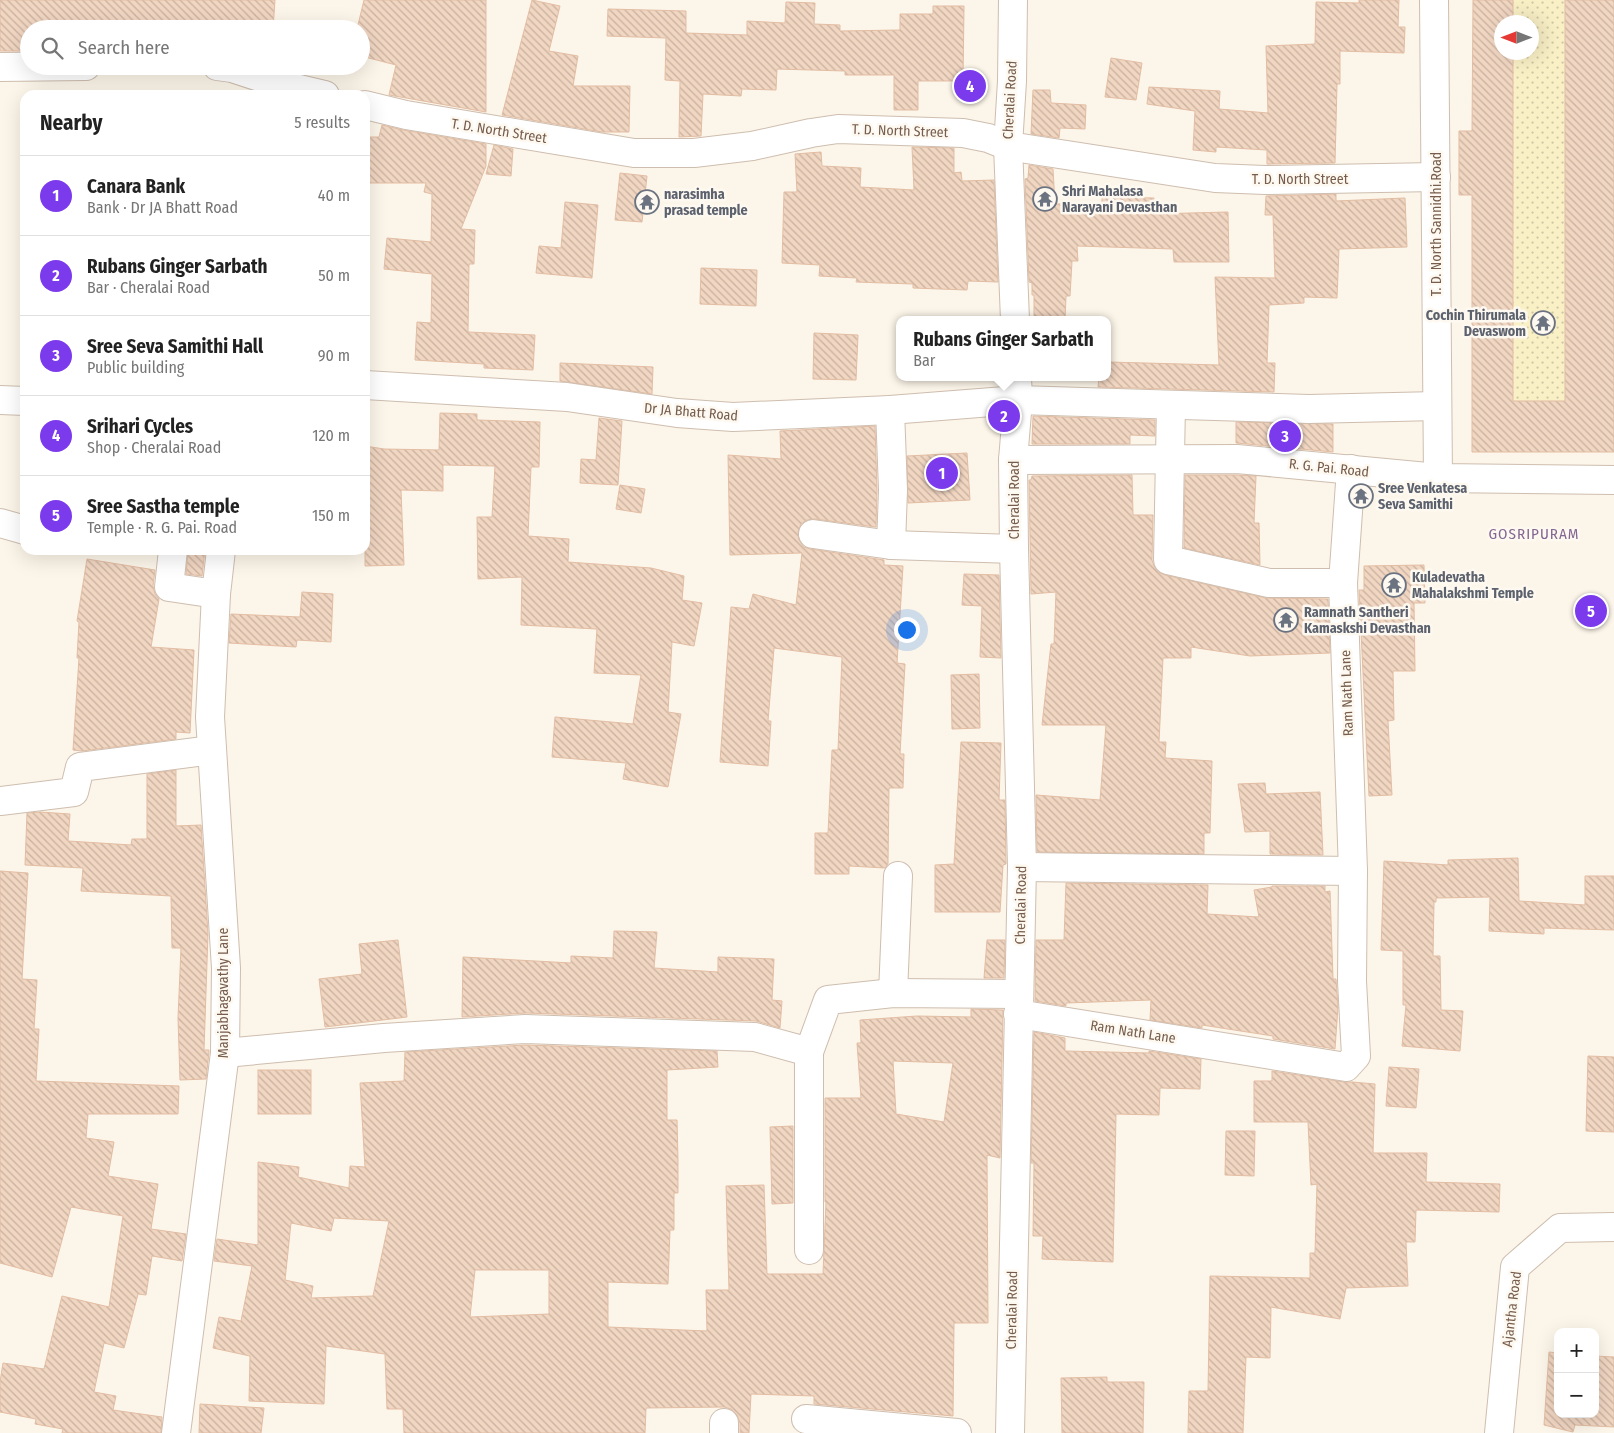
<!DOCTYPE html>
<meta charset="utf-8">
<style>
body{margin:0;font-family:"Fira Sans Condensed",sans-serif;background:#f6f6f6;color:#222}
.controls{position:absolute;right:15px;bottom:15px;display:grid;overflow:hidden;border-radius:10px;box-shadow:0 5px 20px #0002}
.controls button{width:45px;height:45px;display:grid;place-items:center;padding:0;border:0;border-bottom:1px solid #e0e0e0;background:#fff;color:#222;font:25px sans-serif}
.compass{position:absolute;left:1494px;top:15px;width:45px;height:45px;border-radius:50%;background:#fff;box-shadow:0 5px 20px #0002;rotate:270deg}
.you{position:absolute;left:906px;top:629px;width:18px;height:18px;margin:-12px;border:4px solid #fff;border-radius:50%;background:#1a73e8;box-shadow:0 0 0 8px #1a73e833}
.badge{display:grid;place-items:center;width:32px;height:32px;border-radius:50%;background:#7c3aed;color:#fff;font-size:16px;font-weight:700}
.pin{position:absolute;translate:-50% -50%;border:2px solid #fff;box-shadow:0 1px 5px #0006}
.popup{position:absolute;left:896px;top:316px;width:215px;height:65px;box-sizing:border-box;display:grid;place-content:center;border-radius:10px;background:#fff;filter:drop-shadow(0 1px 4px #0005);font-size:16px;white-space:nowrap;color:#767676}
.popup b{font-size:19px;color:#222}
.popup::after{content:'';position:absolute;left:50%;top:100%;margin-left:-10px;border:10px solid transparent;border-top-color:#fff}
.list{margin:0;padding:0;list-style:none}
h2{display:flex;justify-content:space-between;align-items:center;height:65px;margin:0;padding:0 20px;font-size:21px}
h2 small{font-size:16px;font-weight:400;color:#767676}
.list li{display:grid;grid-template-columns:32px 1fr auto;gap:15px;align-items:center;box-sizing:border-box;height:80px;padding:0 20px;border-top:1px solid #e0e0e0}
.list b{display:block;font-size:19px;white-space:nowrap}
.list p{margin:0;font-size:16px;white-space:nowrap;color:#767676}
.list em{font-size:16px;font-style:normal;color:#767676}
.icon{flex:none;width:28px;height:28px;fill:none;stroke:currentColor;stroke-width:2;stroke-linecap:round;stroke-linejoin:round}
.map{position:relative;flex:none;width:1614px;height:1433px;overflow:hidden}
.search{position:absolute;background:#fff;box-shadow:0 5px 20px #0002;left:20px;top:20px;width:350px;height:55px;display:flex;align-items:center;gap:12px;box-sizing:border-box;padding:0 18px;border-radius:28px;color:#767676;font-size:19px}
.panel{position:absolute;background:#fff;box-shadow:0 5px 20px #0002;left:20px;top:90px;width:350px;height:465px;border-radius:15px}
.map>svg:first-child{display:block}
.sand{fill:url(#sand-dots)}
.building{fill:url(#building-back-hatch);stroke:#e3bda3;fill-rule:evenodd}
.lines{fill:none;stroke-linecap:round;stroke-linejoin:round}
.minor-casing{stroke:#cebeaf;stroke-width:30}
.minor{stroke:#fff;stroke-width:28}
.labels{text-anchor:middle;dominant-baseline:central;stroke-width:5;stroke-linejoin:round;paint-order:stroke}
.street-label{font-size:14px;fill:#765d4d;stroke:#fef9f0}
.worship-label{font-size:14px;font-weight:bold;fill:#5b616d;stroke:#fef9f0;text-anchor:start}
.neighbourhood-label{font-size:15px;letter-spacing:1px;fill:#846692;stroke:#fef9f0}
</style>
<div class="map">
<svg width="1614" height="1433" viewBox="0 0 1614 1433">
<defs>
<pattern id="sand-dots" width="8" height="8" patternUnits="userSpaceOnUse" patternTransform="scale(1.25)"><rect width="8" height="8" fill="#faf0c6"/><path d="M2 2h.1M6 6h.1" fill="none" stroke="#cfc6a3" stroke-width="1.8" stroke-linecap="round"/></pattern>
<pattern id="building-back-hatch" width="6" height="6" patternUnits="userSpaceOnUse" patternTransform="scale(1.25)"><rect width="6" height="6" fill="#f1d6c2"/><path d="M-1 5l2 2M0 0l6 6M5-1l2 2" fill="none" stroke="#c8b1a0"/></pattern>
</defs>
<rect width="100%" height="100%" fill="#fcf5e9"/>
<path class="sand" d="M 1513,0 L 1565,0 L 1614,401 L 1513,401 L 1513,53 L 1532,52 L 1532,22 L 1513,22 Z"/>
<g class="building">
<path d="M 0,0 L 275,0 L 273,29 L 29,29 L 29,51 L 0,51 Z"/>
<path d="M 364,0 L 486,0 L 486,112 L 389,95 L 396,65 L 361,56 L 361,29 L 357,29 Z"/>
<path d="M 532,0 L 560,6 L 549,51 L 578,56 L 573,86 L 630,86 L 629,132 L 602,132 L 502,115 Z"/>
<path d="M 1359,0 L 1399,0 L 1398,27 L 1405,27 L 1404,53 L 1340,51 L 1340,84 L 1337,84 L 1335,163 L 1267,164 L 1267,150 L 1216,147 L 1216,152 L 1193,150 L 1195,111 L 1147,104 L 1149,87 L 1220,91 L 1219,109 L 1268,113 L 1266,46 L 1315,44 L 1316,2 L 1359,3 Z"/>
<path d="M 1473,0 L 1513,0 L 1513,22 L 1502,22 L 1502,52 L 1513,52 L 1513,401 L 1565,401 L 1565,0 L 1614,0 L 1614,452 L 1472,452 L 1472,195 L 1459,195 L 1459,131 L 1472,131 Z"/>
<path d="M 786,2 L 815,3 L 814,24 L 840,25 L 840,31 L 900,30 L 900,14 L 933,14 L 933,6 L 964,6 L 963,81 L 918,81 L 918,110 L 894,110 L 894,75 L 845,75 L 845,71 L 777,69 L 776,90 L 742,89 L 741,96 L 703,94 L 701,136 L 679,137 L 680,81 L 665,80 L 666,38 L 607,36 L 608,9 L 686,11 L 686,33 L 747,35 L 747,21 L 785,23 Z"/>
<path d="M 1111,58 L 1142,63 L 1136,100 L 1105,97 Z"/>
<path d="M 1033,90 L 1050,90 L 1051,103 L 1086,105 L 1085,129 L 1060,128 L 1059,138 L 1031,134 Z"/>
<path d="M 382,125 L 403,130 L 486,144 L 486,166 L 461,229 L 475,230 L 474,264 L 469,264 L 468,332 L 535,335 L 533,370 L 484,368 L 484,364 L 415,360 L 417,322 L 431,323 L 432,274 L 384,269 L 387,238 L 431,242 L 432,194 L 424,192 L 426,183 L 365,183 L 365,137 L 379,137 Z"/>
<path d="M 494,145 L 513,149 L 511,176 L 486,174 Z"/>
<path d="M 912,147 L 954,148 L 954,173 L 961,172 L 962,181 L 994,180 L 998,282 L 968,281 L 967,290 L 913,288 L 913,284 L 856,282 L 857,278 L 819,276 L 820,265 L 782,263 L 784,192 L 797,192 L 795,154 L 821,152 L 822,166 L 861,168 L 860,187 L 914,190 Z"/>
<path d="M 1029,165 L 1053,169 L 1055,204 L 1102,203 L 1102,197 L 1154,198 L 1153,214 L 1228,212 L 1229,262 L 1174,262 L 1173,249 L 1077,246 L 1078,261 L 1072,261 L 1070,296 L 1066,296 L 1065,320 L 1034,320 L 1034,295 L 1032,295 L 1032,283 L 1029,282 L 1025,179 L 1028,178 Z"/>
<path d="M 620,173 L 647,176 L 642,222 L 615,220 Z"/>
<path d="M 1336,194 L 1336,201 L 1405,198 L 1407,247 L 1339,249 L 1337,298 L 1304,297 L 1304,303 L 1269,305 L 1267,363 L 1275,363 L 1274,392 L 1098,387 L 1099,377 L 1108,377 L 1108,362 L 1219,365 L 1215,277 L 1275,278 L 1273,215 L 1265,215 L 1266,196 Z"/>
<path d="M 565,202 L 598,205 L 592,278 L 536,273 L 539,246 L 561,248 Z"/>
<path d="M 701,268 L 757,270 L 756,306 L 700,304 Z"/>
<path d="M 814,333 L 858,335 L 856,380 L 813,379 Z"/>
<path d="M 560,363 L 653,367 L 652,394 L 560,381 Z"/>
<path d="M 440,413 L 477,414 L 477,420 L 540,422 L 539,467 L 531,467 L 528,536 L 569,539 L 568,562 L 651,568 L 684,576 L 682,600 L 702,603 L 694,646 L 672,642 L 668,712 L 681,714 L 668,787 L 623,779 L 626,763 L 552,757 L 555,717 L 633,724 L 641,675 L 594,673 L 597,629 L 521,625 L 522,577 L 478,579 L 477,517 L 492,517 L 495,466 L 443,465 L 443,491 L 401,490 L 404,565 L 365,566 L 365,446 L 384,449 L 439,450 Z"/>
<path d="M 1033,416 L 1155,420 L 1155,436 L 1130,435 L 1130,444 L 1032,444 Z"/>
<path d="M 599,418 L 622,421 L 618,485 L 580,483 L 581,459 L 596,460 Z"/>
<path d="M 1236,422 L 1333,424 L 1333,452 L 1236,443 Z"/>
<path d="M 875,426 L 877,490 L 876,527 L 815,519 L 807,520 L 801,524 L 798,532 L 799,540 L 804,547 L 810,549 L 884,560 L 884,565 L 903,566 L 897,663 L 905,664 L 900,754 L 904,754 L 903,788 L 889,788 L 888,864 L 885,868 L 849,866 L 849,874 L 815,874 L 815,833 L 828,833 L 832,750 L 838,750 L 842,657 L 774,648 L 768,721 L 771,721 L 768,766 L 720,762 L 731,607 L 749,609 L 753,594 L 796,605 L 802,553 L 730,555 L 728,455 L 781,459 L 780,431 Z"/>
<path d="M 967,453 L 970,500 L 908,503 L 907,456 Z"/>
<path d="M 1132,475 L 1133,515 L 1153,515 L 1152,560 L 1154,566 L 1158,572 L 1165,575 L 1266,598 L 1328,599 L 1330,653 L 1250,656 L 1191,647 L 1191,658 L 1163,658 L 1159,742 L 1166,742 L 1165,758 L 1212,761 L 1210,833 L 1204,833 L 1204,854 L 1037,852 L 1036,795 L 1100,800 L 1106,725 L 1042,725 L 1051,644 L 1054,644 L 1056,592 L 1031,594 L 1029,480 L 1031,480 L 1032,476 Z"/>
<path d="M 1185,475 L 1236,475 L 1256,476 L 1254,523 L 1259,523 L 1260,565 L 1184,548 Z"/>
<path d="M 620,485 L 645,489 L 641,513 L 616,509 Z"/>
<path d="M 188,550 L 205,550 L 202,576 L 186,574 Z"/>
<path d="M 87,559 L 155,570 L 153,586 L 155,594 L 159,599 L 151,647 L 194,650 L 190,733 L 176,732 L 176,739 L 82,751 L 73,750 L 79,658 L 77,658 L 79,622 L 77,621 Z"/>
<path d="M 1424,565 L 1425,603 L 1414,603 L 1415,671 L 1393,671 L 1394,720 L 1388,721 L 1392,795 L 1369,796 L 1359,590 L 1364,590 L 1364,566 Z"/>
<path d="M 964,574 L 999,575 L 1001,658 L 980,657 L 982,606 L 962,605 Z"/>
<path d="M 302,592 L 333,594 L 331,642 L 297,640 L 296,647 L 229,643 L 231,614 L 300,617 Z"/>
<path d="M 979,674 L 980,728 L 952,729 L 951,675 Z"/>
<path d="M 961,742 L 1001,743 L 999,800 L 1005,800 L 1006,864 L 1003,865 L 1000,912 L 935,912 L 935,865 L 954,864 Z"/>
<path d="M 176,770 L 176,826 L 201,825 L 208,934 L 204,1050 L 209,1050 L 209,1052 L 206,1079 L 180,1080 L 178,1018 L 181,948 L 172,948 L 171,896 L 81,891 L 83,868 L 25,865 L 27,813 L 40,812 L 70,814 L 68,841 L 131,845 L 132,839 L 147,839 L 147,774 Z"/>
<path d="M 1265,783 L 1266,794 L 1320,792 L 1323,855 L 1270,854 L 1270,831 L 1245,832 L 1238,784 Z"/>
<path d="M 1518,858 L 1519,901 L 1585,905 L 1585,876 L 1614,876 L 1614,930 L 1544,928 L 1544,934 L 1489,931 L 1490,897 L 1436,898 L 1436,902 L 1434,902 L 1433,956 L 1440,956 L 1441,1010 L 1463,1011 L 1460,1051 L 1402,1046 L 1406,1005 L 1403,1005 L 1403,951 L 1381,950 L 1384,861 L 1448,865 L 1448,860 Z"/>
<path d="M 0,871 L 28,873 L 22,979 L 37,980 L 34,1029 L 39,1029 L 36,1081 L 179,1086 L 178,1114 L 88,1114 L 86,1138 L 114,1142 L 108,1176 L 158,1184 L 151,1229 L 186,1234 L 182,1261 L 152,1256 L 146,1295 L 138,1294 L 124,1348 L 104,1343 L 94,1392 L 116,1396 L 113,1410 L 162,1417 L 161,1433 L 62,1433 L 63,1429 L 35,1424 L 36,1419 L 0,1412 L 0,1382 L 3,1363 L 44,1369 L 62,1296 L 109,1307 L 123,1216 L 71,1207 L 52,1277 L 0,1263 Z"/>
<path d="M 1066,883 L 1208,885 L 1207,914 L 1259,917 L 1254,890 L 1272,887 L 1272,886 L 1325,886 L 1325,892 L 1330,891 L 1333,979 L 1336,979 L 1338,1007 L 1335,1049 L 1273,1039 L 1273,1036 L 1202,1025 L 1202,1028 L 1150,1020 L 1151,1000 L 1066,1003 L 1066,1006 L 1035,1001 L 1036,940 L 1064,940 Z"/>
<path d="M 614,931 L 657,932 L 654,968 L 718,972 L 718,957 L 774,959 L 772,1000 L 782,1001 L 780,1028 L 756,1021 L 526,1013 L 462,1017 L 463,957 L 571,963 L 571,956 L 613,958 Z"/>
<path d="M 398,940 L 407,1017 L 325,1027 L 319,979 L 362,974 L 359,944 Z"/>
<path d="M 987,940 L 1005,940 L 1004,978 L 984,978 Z"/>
<path d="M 971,1009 L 1003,1010 L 1000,1158 L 987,1155 L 988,1323 L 954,1323 L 953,1416 L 814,1404 L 814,1396 L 751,1394 L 749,1433 L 740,1433 L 740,1423 L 737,1415 L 731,1409 L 724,1407 L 646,1408 L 645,1433 L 404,1433 L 403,1409 L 387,1409 L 385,1354 L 326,1346 L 324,1404 L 249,1401 L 250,1356 L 213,1348 L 219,1317 L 241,1321 L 252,1266 L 214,1261 L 217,1239 L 258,1245 L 258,1162 L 299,1167 L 298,1177 L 349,1188 L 350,1166 L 365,1167 L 360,1083 L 404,1081 L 405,1052 L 525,1045 L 717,1051 L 718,1067 L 667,1070 L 667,1120 L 677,1120 L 678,1161 L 678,1193 L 674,1193 L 674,1230 L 670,1230 L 668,1284 L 608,1282 L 608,1327 L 707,1331 L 706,1290 L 729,1290 L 726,1186 L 764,1185 L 767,1274 L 823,1274 L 826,1202 L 825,1202 L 825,1098 L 861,1098 L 857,1043 L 861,1043 L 860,1020 L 917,1016 L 971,1017 ZM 893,1061 L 953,1063 L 944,1122 L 896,1114 ZM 334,1218 L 389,1221 L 373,1296 L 311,1298 L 313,1286 L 285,1280 L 291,1223 L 331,1231 ZM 475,1270 L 549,1270 L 549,1314 L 470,1317 Z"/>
<path d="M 1034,1032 L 1065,1038 L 1065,1051 L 1149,1053 L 1149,1051 L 1201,1059 L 1200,1089 L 1160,1088 L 1159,1115 L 1116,1114 L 1113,1262 L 1042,1259 L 1043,1236 L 1033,1236 L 1034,1163 L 1031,1163 Z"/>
<path d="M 1588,1056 L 1614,1057 L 1614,1132 L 1586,1131 Z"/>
<path d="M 1389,1067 L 1419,1069 L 1416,1108 L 1386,1106 Z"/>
<rect x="258" y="1070" width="53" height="44"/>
<path d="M 1272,1071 L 1344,1082 L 1352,1082 L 1375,1084 L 1373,1153 L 1427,1153 L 1426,1182 L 1500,1184 L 1499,1212 L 1416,1210 L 1415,1242 L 1406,1242 L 1408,1286 L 1346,1288 L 1340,1319 L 1271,1307 L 1270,1358 L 1246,1357 L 1243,1433 L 1188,1433 L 1189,1391 L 1208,1391 L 1210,1276 L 1310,1278 L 1310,1253 L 1315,1253 L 1317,1184 L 1311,1185 L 1308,1122 L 1254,1122 L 1254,1081 L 1272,1081 Z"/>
<path d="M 793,1126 L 793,1203 L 772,1204 L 770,1127 Z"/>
<path d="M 1226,1131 L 1255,1131 L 1254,1176 L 1225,1175 Z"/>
<path d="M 1549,1352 L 1558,1353 L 1558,1414 L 1595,1414 L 1595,1356 L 1614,1357 L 1614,1427 L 1575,1425 L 1573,1432 L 1544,1425 Z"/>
<path d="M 1107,1377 L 1107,1382 L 1144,1382 L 1143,1433 L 1062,1433 L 1061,1378 Z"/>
<path d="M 200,1404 L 264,1408 L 261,1433 L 199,1433 Z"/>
</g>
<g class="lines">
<g class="minor-casing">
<g id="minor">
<path d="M 1013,0 L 1012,81 L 1008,146 L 1015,320"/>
<path d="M 1434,0 L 1438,478"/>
<path d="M 217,66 L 232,68 L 287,86 L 325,95"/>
<path d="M 0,67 L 86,66"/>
<path d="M 365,105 L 406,115 L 634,153 L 694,153 L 752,146 L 811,133 L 838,129 L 963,133 L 988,138 L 1008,146 L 1215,178 L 1265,180 L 1436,177"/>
<path d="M 365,385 L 567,397 L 677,413 L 733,417 L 890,410 L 1018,400 L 1309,409 L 1437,406"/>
<path d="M 0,400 L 25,401"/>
<path d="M 890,410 L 893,490 L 891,545 L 1014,549"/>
<path d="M 1013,460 L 1237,459 L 1438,478 L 1614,480"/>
<path d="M 0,523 L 25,530"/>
<path d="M 813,534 L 891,545"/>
<path d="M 173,550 L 169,587 L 216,594"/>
<path d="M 1343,583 L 1351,469"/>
<path d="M 0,801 L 74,792 L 80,767 L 212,750"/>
<path d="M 1022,867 L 1353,871"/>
<path d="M 893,993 L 898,876"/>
<path d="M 1018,1014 L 1346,1067 L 1356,1056 L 1352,981 L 1353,871 L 1343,583 L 1269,583 L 1168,560 L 1171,405"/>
<path d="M 809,1052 L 809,1250"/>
<path d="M 225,1053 L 384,1038 L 525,1029 L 755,1037 L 809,1052 L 828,1000 L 893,993 L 1019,994"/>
<path d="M 806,1419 L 957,1433"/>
<path d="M 724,1423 L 724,1433"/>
<path d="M 176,1433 L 225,1053 L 226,968 L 210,717 L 216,594 L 221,550"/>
<path d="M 1010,1433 L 1022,867 L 1014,549 L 1013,460 L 1018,400 L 1017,377"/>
<path d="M 1499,1433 L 1515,1267 L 1560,1228 L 1614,1227"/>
</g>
</g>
<use href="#minor" class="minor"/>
</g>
<defs>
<g id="temple-ring" transform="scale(1.25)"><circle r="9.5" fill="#fef9f0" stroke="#6b7280" stroke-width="1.5"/><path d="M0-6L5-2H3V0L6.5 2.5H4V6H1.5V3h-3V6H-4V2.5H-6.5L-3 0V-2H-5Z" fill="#6b7280"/></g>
</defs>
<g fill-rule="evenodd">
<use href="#temple-ring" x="1045" y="199"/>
<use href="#temple-ring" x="647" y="202"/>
<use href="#temple-ring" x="1543" y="323"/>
<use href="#temple-ring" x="1361" y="496"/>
<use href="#temple-ring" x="1394" y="585"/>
<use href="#temple-ring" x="1286" y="620"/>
</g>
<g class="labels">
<g class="street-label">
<text transform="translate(1010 100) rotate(-87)">Cheralai Road</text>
<text transform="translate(499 131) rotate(9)">T. D. North Street</text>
<text transform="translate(900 131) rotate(2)">T. D. North Street</text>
<text x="1300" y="179">T. D. North Street</text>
<text transform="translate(1436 224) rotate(-90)">T. D. North Sannidhi.Road</text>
<text transform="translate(691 412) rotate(5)">Dr JA Bhatt Road</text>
<text transform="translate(1329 468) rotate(6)">R. G. Pai. Road</text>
<text transform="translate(1014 500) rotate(-90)">Cheralai Road</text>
<text transform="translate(1347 693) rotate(-92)">Ram Nath Lane</text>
<text transform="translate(1021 905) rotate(-89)">Cheralai Road</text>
<text transform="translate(223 993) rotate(-90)">Manjabhagavathy Lane</text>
<text transform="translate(1133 1032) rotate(9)">Ram Nath Lane</text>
<text transform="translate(1512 1309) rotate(-83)">Ajantha Road</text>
<text transform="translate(1012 1310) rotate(-89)">Cheralai Road</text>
</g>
<g class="worship-label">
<text x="1062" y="191">Shri Mahalasa<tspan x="1062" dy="16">Narayani Devasthan</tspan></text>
<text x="664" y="194">narasimha<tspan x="664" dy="16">prasad temple</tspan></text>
<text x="1526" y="315" text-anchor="end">Cochin Thirumala<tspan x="1526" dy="16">Devaswom</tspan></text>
<text x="1378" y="488">Sree Venkatesa<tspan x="1378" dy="16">Seva Samithi</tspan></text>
<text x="1412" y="577">Kuladevatha<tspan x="1412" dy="16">Mahalakshmi Temple</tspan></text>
<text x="1304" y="612">Ramnath Santheri<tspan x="1304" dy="16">Kamaskshi Devasthan</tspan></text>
</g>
<g class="neighbourhood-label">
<text x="1534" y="534">GOSRIPURAM</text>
</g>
</g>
</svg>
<div class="controls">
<button>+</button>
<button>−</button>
</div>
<svg class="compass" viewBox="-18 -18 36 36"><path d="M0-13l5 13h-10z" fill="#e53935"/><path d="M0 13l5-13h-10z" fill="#767676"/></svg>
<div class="you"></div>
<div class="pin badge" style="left:942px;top:473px">1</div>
<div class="pin badge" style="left:1004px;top:416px">2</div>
<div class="popup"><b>Rubans Ginger Sarbath</b>Bar</div>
<div class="pin badge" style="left:1285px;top:436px">3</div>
<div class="pin badge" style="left:970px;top:86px">4</div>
<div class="pin badge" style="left:1591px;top:611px">5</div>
<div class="search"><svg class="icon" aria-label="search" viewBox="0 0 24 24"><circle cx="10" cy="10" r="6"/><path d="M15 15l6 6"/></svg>Search here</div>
<section class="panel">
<h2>Nearby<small>5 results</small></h2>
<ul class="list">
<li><span class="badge">1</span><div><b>Canara Bank</b><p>Bank · Dr JA Bhatt Road</p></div><em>40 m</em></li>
<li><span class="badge">2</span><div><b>Rubans Ginger Sarbath</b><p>Bar · Cheralai Road</p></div><em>50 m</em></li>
<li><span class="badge">3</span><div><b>Sree Seva Samithi Hall</b><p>Public building</p></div><em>90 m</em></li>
<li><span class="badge">4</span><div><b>Srihari Cycles</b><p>Shop · Cheralai Road</p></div><em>120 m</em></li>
<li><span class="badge">5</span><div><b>Sree Sastha temple</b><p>Temple · R. G. Pai. Road</p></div><em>150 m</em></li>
</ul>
</section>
</div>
